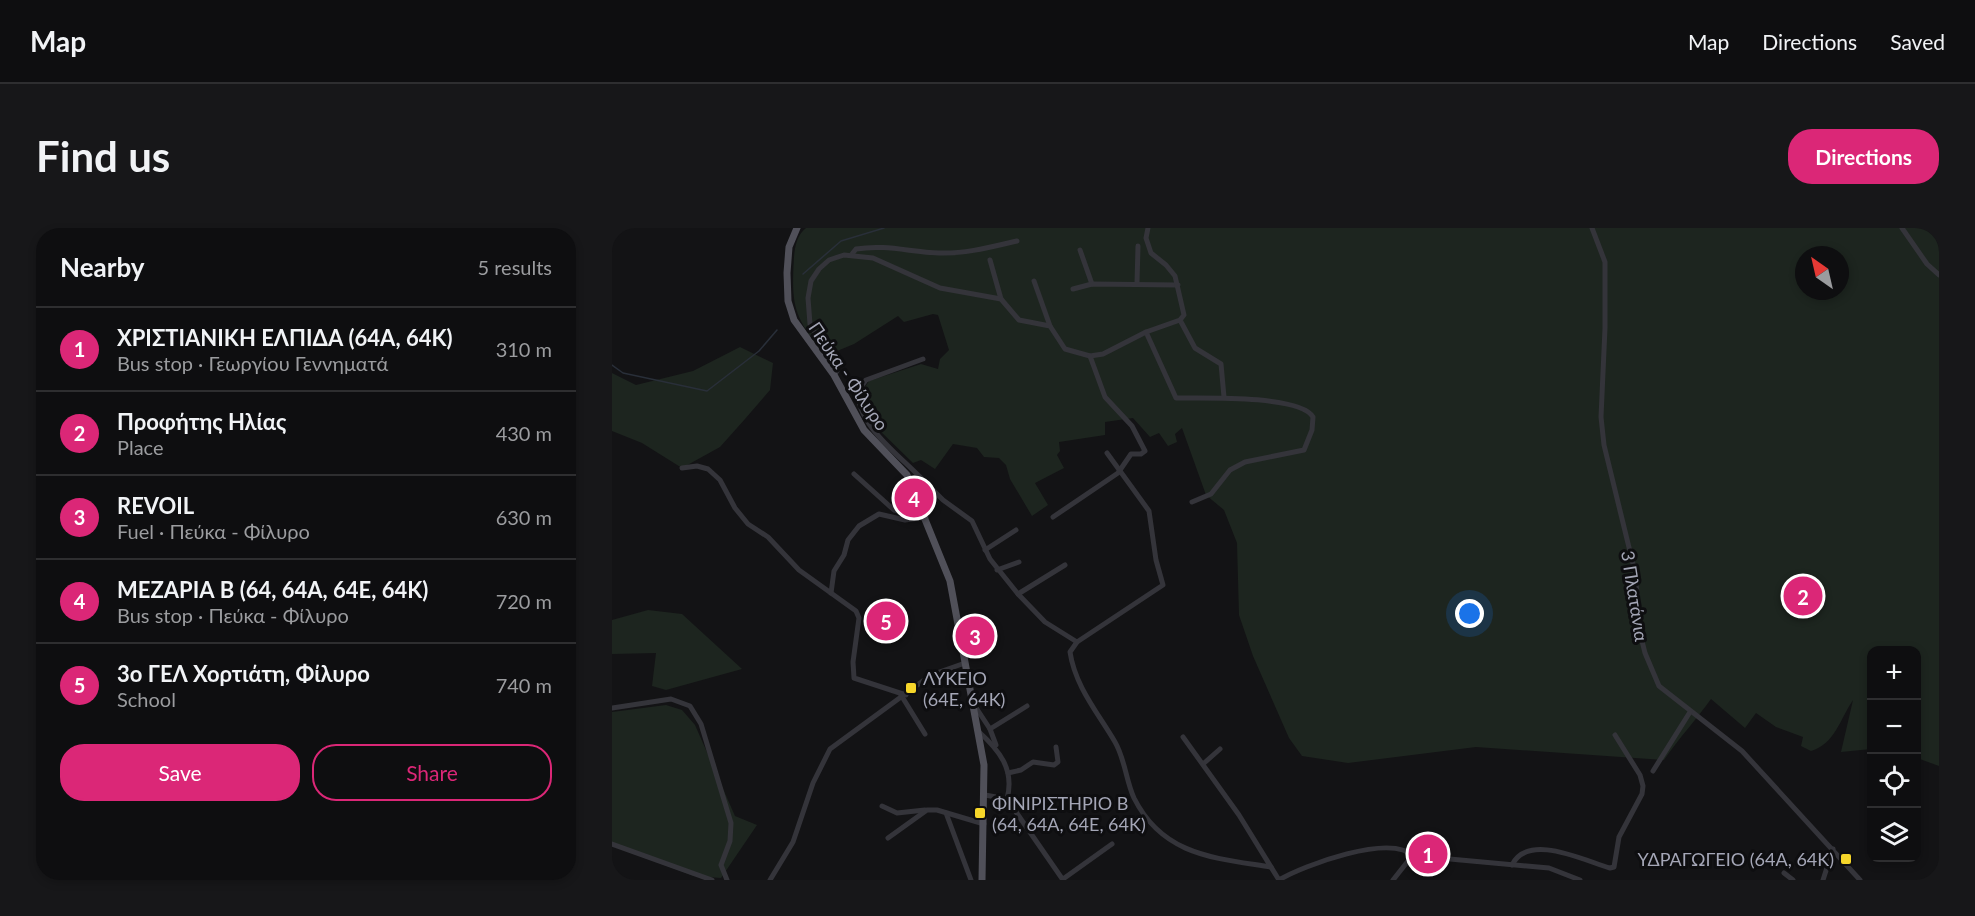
<!DOCTYPE html>
<meta charset="utf-8">
<style>
body{margin:0;font-family:Lato,sans-serif;background:#171719;color:#f1f3f6}
.controls{position:absolute;right:18px;bottom:18px;display:grid;overflow:hidden;border-radius:12px;box-shadow:0 3px 9px #0003}
.controls button{width:54px;height:54px;display:grid;place-items:center;padding:0;border:0;border-bottom:2px solid #2e2e30;background:#0e0e10;color:#f1f3f6;font:30px sans-serif}
.compass{position:absolute;left:1183px;top:18px;width:54px;height:54px;border-radius:50%;background:#0e0e10;box-shadow:0 3px 9px #0003;rotate:326deg}
.you{position:absolute;left:858px;top:386px;width:21px;height:21px;margin:-15px;border:4px solid #fff;border-radius:50%;background:#1a73e8;box-shadow:0 0 0 9px #1a73e833}
.badge{display:grid;place-items:center;width:39px;height:39px;border-radius:50%;background:#db2777;color:#fff;font-size:20px;font-weight:700}
.pin{position:absolute;translate:-50% -50%;border:3px solid #fff;box-shadow:0 2px 6px #0006}
.list{margin:0;padding:0;list-style:none}
h2{display:flex;justify-content:space-between;align-items:center;height:78px;margin:0;padding:0 24px;font-size:26px}
h2 small{font-size:20px;font-weight:400;color:#9b9c9f}
.list li{display:grid;grid-template-columns:39px 1fr auto;gap:18px;align-items:center;box-sizing:border-box;height:84px;padding:0 24px;border-top:2px solid #2e2e30}
.list b{display:block;font-size:22px;white-space:nowrap}
.list p{margin:0;font-size:20px;white-space:nowrap;color:#9b9c9f}
.list em{font-size:20px;font-style:normal;color:#9b9c9f}
.actions{display:flex;gap:12px;padding:18px 24px}
.actions a{flex:1;padding:14px 0;border:2px solid #db2777;border-radius:24px;text-align:center;font-size:21px;color:#db2777}
.actions .main{background:#db2777;color:#fff}
.icon{flex:none;width:33px;height:33px;fill:none;stroke:currentColor;stroke-width:2;stroke-linecap:round;stroke-linejoin:round}
.map{position:relative;flex:none;width:1327px;height:652px;overflow:hidden;border-radius:24px}
header{display:flex;align-items:center;gap:36px;box-sizing:border-box;height:84px;padding:0 30px;background:#0e0e10;border-bottom:2px solid #2e2e30}
header strong{font-size:28px}
nav{display:flex;gap:33px;margin-inline-start:auto;font-size:21px}
.intro{display:flex;align-items:center;justify-content:space-between;box-sizing:border-box;height:144px;padding:0 36px}
h1{margin:0;font-size:42px}
.button{padding:15px 27px;border-radius:24px;background:#db2777;color:#fff;font-size:21px;font-weight:700}
main{display:flex;gap:36px;padding:0 36px}
aside{flex:1;background:#0e0e10;border-radius:24px;box-shadow:0 3px 9px #0003}
.map>svg:first-child{display:block}
.green{fill:#1d251f;fill-rule:evenodd}
.lines{fill:none;stroke-linecap:round;stroke-linejoin:round}
.stream{stroke:#292f39;stroke-width:1.5}
.minor{stroke:#34343a;stroke-width:5}
.major{stroke:#505059;stroke-width:7}
.poi-dot{fill:#f6d62a;stroke:#0e0e10;stroke-width:2}
.labels{text-anchor:middle;dominant-baseline:central;stroke-width:6;stroke-linejoin:round;paint-order:stroke}
.street-label{font-size:18px;fill:#a4a6b6;stroke:#0e0e10}
.poi-label{font-size:18px;fill:#a4a6b6;stroke:#0e0e10;text-anchor:start}
</style>
<header>
<strong>Map</strong>
<nav><a>Map</a><a>Directions</a><a>Saved</a></nav>
</header>
<div class="intro"><h1>Find us</h1><a class="button">Directions</a></div>
<main>
<aside>
<h2>Nearby<small>5 results</small></h2>
<ul class="list">
<li><span class="badge">1</span><div><b>ΧΡΙΣΤΙΑΝΙΚΗ ΕΛΠΙΔΑ (64Α, 64Κ)</b><p>Bus stop · Γεωργίου Γεννηματά</p></div><em>310 m</em></li>
<li><span class="badge">2</span><div><b>Προφήτης Ηλίας</b><p>Place</p></div><em>430 m</em></li>
<li><span class="badge">3</span><div><b>REVOIL</b><p>Fuel · Πεύκα - Φίλυρο</p></div><em>630 m</em></li>
<li><span class="badge">4</span><div><b>ΜΕΖΑΡΙΑ B (64, 64Α, 64Ε, 64Κ)</b><p>Bus stop · Πεύκα - Φίλυρο</p></div><em>720 m</em></li>
<li><span class="badge">5</span><div><b>3ο ΓΕΛ Χορτιάτη, Φίλυρο</b><p>School</p></div><em>740 m</em></li>
</ul>
<div class="actions"><a class="main">Save</a><a>Share</a></div>
</aside>
<div class="map">
<svg width="1327" height="652" viewBox="0 0 1327 652">
<rect width="100%" height="100%" fill="#131315"/>
<g class="green">
<path d="M 194,0 L 1327,0 L 1327,538 L 1305,530 L 1304,422 L 1260,422 L 1259,521 L 1229,524 L 1241,472 C 1228,491 1223,516 1199,523 L 1189,518 L 1191,509 L 1164,499 L 1144,485 L 1133,500 L 1099,471 C 1084,492 1067,510 1052,532 L 864,519 L 736,535 L 690,528 L 677,510 L 641,428 L 627,387 L 625,315 L 612,282 L 594,267 L 570,200 L 563,206 L 565,214 L 556,218 L 547,205 L 538,209 L 521,190 L 493,194 L 493,207 L 447,214 L 448,223 L 445,227 L 452,240 L 423,255 L 436,277 L 420,288 L 398,251 L 394,237 L 387,230 L 372,229 L 365,220 L 341,216 L 323,241 L 309,232 L 301,235 L 262,197 L 249,175 L 249,165 L 257,153 L 309,136 L 326,141 L 328,131 L 337,122 L 326,87 L 321,86 L 292,94 L 286,88 L 242,116 L 213,128 C 182,88 179,80 182,29 C 183,18 185,7 194,0 ZM 1192,27 L 1228,27 L 1228,63 L 1192,63 Z"/>
<path d="M 128,119 L 161,135 L 158,162 L 133,191 L 108,219 L 70,240 L 30,215 L 0,203 L 0,145 L 24,157 L 81,143 Z"/>
<path d="M 36,382 L 70,386 L 130,441 L 54,462 L 40,458 L 44,425 L 0,426 L 0,392 Z"/>
<path d="M 54,477 L 70,482 L 83,497 L 123,588 L 145,597 L 109,650 L 82,648 L 0,618 L 0,484 Z"/>
</g>
<g class="lines">
<g class="stream">
<path d="M 191,46 L 229,13 L 272,0"/>
<path d="M 0,137 L 11,145 L 95,163 L 147,123 L 165,102"/>
</g>
<g class="minor">
<path d="M 980,0 L 993,34 L 993,100 L 989,189 L 992,217 L 1023,344 L 1029,409 L 1033,425 L 1047,458 L 1130,523 L 1248,652"/>
<path d="M 1290,0 L 1315,36 L 1327,47"/>
<path d="M 468,22 L 480,56"/>
<path d="M 240,26 L 244,21 C 273,16 298,24 327,25 C 353,26 379,19 405,13"/>
<path d="M 378,32 L 389,71"/>
<path d="M 422,53 L 438,98"/>
<path d="M 525,55 L 526,18"/>
<path d="M 461,61 L 480,56 L 566,57"/>
<path d="M 568,92 L 583,120 L 609,136 L 612,169"/>
<path d="M 534,104 L 564,170 C 590,170 689,167 701,189 L 700,202 L 692,222 L 633,234 L 618,242 L 599,266 L 580,274"/>
<path d="M 222,147 L 225,143 L 222,137 L 198,96 L 196,70 L 199,53 L 207,41 L 217,32 L 232,27 L 261,30 L 328,60 L 389,71 L 407,92 L 438,98 L 453,121 L 478,128 L 491,126 L 534,104 L 568,92 L 572,87 L 563,48 L 554,37 L 539,25 L 534,10 L 536,0"/>
<path d="M 70,240 L 85,238 L 96,241 L 108,252 L 123,280 L 136,296 L 156,309 L 187,342 L 244,383 L 247,390 L 241,434 L 242,450 L 294,467"/>
<path d="M 242,246 L 282,282 L 306,288"/>
<path d="M 308,249 C 286,226 245,197 246,163 L 254,152 L 311,131"/>
<path d="M 297,252 L 308,249 L 331,272 L 360,293 L 378,331 L 406,366 L 433,394 L 465,414 L 551,357 L 544,332 L 537,283 L 495,225"/>
<path d="M 441,289 L 506,245 L 519,226 L 529,226 L 533,223 L 520,198 L 493,169 L 478,128"/>
<path d="M 373,322 L 404,302"/>
<path d="M 385,342 L 407,334"/>
<path d="M 219,365 L 222,343 L 232,327 L 236,312 L 247,298 L 267,286 L 293,292 L 314,289"/>
<path d="M 406,366 L 453,337"/>
<path d="M 465,414 L 458,424 C 463,458 486,485 503,514 C 513,531 514,553 522,570 C 551,628 603,630 659,639"/>
<path d="M 289,467 L 313,506"/>
<path d="M 361,475 L 378,501 L 384,517"/>
<path d="M 0,480 L 59,471 L 78,478 L 89,496 L 119,595 L 118,613 L 109,637 L 115,652"/>
<path d="M 378,501 L 415,478"/>
<path d="M 366,503 C 387,522 403,541 395,571"/>
<path d="M 571,509 L 627,587 L 667,652"/>
<path d="M 591,536 L 608,521"/>
<path d="M 1041,543 L 1078,484"/>
<path d="M 396,545 L 409,542 L 421,534 L 442,537 L 446,534 L 444,519"/>
<path d="M 373,567 L 395,571 L 451,652"/>
<path d="M 270,578 L 285,585 L 313,582"/>
<path d="M 334,585 L 359,652"/>
<path d="M 276,610 L 315,582 L 325,582 L 372,596"/>
<path d="M 0,616 L 100,652"/>
<path d="M 900,637 C 916,604 973,633 998,640 L 1002,639 L 1007,609 L 1030,566 L 1031,558 L 1028,547 L 1003,507"/>
<path d="M 1172,645 L 1181,652"/>
<path d="M 451,651 L 500,616"/>
<path d="M 158,652 L 181,614 L 201,555 L 218,521 L 319,447 L 353,435"/>
<path d="M 667,652 C 690,638 780,604 802,629"/>
<path d="M 781,652 L 796,633 L 805,628 L 937,640 L 968,652"/>
<path d="M 1211,652 L 1221,621"/>
</g>
<path class="major" d="M 185,0 L 177,19 L 175,45 L 176,73 L 182,92 L 222,147 L 252,202 L 295,247 L 338,353 L 372,537 L 370,652"/>
</g>
<g class="poi-dot">
<rect x="293" y="454" width="12" height="12" rx="3"/>
<rect x="362" y="579" width="12" height="12" rx="3"/>
<rect x="1228" y="625" width="12" height="12" rx="3"/>
</g>
<g class="labels">
<g class="street-label">
<text transform="translate(237 148) rotate(56)">Πεύκα - Φίλυρο</text>
<text transform="translate(1023 368) rotate(81)">3 Πλατάνια</text>
</g>
<g class="poi-label">
<text x="311" y="450">ΛΥΚΕΙΟ<tspan x="311" dy="21">(64Ε, 64Κ)</tspan></text>
<text x="380" y="575">ΦΙΝΙΡΙΣΤΗΡΙΟ B<tspan x="380" dy="21">(64, 64Α, 64Ε, 64Κ)</tspan></text>
<text x="1222" y="631" text-anchor="end">ΥΔΡΑΓΩΓΕΙΟ (64Α, 64Κ)</text>
</g>
</g>
</svg>
<div class="controls">
<button>+</button>
<button>−</button>
<button><svg class="icon" aria-label="locate" viewBox="0 0 24 24"><circle cx="12" cy="12" r="6"/><path d="M12 2v4M12 18v4M2 12h4M18 12h4"/></svg></button>
<button><svg class="icon" aria-label="layers" viewBox="0 0 24 24"><path d="M12 4l9 5-9 5-9-5zM3 14l9 5 9-5"/></svg></button>
</div>
<svg class="compass" viewBox="-18 -18 36 36"><path d="M0-13l5 13h-10z" fill="#e53935"/><path d="M0 13l5-13h-10z" fill="#9b9c9f"/></svg>
<div class="you"></div>
<div class="pin badge" style="left:816px;top:626px">1</div>
<div class="pin badge" style="left:1191px;top:368px">2</div>
<div class="pin badge" style="left:363px;top:408px">3</div>
<div class="pin badge" style="left:302px;top:270px">4</div>
<div class="pin badge" style="left:274px;top:393px">5</div>
</div>
</main>
